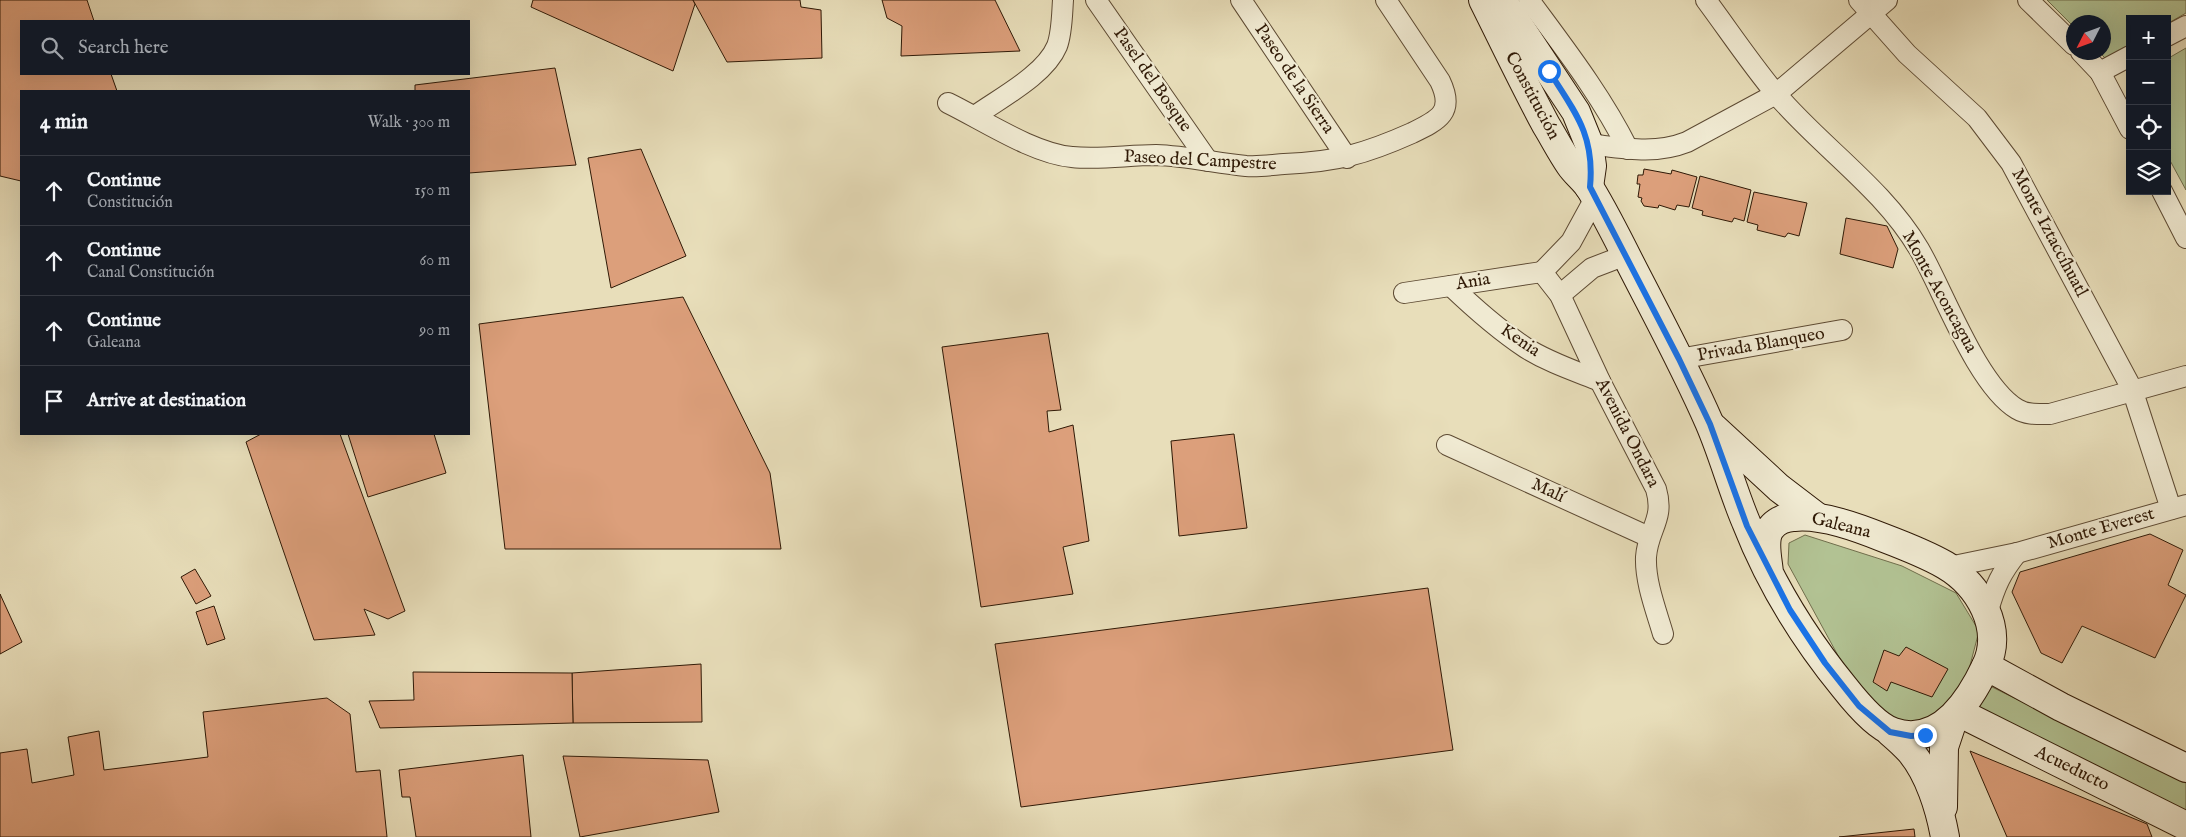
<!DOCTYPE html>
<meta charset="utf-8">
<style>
body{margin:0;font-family:"IM FELL English",serif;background:#20242c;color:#f1f3f6}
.controls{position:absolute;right:15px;top:15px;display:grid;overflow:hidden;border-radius:0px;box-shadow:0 5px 20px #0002}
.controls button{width:45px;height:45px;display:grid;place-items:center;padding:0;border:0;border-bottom:1px solid #363941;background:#171b24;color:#f1f3f6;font:25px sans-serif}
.compass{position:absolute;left:2066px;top:15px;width:45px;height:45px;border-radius:50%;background:#171b24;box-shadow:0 5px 20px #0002;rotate:228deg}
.stop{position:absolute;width:15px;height:15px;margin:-11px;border:4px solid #1a73e8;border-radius:50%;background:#fff}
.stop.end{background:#1a73e8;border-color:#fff;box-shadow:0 1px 5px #0008}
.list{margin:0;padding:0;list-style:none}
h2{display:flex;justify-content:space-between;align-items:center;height:65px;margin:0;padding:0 20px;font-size:21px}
h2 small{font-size:16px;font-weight:400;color:#9ea1a6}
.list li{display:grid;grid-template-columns:32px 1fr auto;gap:15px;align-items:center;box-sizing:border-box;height:70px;padding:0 20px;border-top:1px solid #363941}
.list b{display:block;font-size:19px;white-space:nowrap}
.list p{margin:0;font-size:16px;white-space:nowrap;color:#9ea1a6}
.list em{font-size:16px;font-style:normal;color:#9ea1a6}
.icon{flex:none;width:28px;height:28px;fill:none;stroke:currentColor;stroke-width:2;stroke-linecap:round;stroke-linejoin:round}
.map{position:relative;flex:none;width:2186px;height:837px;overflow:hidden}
.search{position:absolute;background:#171b24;box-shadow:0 5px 20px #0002;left:20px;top:20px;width:450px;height:55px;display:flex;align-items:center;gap:12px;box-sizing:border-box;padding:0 18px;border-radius:0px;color:#9ea1a6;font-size:19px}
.panel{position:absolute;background:#171b24;box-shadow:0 5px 20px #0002;left:20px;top:90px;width:450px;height:345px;border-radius:0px}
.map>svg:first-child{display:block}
.green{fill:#b2c293;stroke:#706e4c}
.building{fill:#dc9f7b;stroke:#2f1906}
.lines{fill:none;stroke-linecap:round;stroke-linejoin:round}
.street-casing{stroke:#5d4a33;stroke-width:22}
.secondary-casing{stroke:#2f1906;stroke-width:30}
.street{stroke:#f0ead2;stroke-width:20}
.secondary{stroke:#f0ead2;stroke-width:28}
.route{stroke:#1a73e8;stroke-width:6}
.labels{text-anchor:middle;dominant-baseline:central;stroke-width:4.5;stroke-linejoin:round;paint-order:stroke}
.street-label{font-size:18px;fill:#2f1906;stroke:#f0ead2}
</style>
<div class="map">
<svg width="2186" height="837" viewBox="0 0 2186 837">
<rect width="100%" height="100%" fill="#e8deba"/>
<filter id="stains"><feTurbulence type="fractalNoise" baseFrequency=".004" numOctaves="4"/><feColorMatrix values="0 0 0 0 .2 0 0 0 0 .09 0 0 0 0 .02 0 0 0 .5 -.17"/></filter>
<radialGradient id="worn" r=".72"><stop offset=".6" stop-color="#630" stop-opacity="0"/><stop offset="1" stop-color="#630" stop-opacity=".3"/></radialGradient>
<g class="green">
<path d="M 2047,0 L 2186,0 L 2186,13 L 2167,24 L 2167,19 L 2130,19 L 2130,46 L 2106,59 L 2100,53 L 2104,52 L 2104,22 L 2074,22 L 2073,26 Z"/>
<path d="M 2186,48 L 2186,190 L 2167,155 L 2167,59 Z"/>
<path d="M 1805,535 L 1902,566 L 1956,593 L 1979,631 L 1967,677 L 1935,717 L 1905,724 L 1878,710 L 1853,683 L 1788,564 L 1789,543 Z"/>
<path d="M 1988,685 L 2186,783 L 2186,812 L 1974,708 Z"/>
</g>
<g class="building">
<path d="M 0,0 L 87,0 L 94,21 L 21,21 L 21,74 L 111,74 L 117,91 L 21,91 L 21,181 L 0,176 Z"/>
<path d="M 533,0 L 693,0 L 695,4 L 673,71 L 531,7 Z"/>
<path d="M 693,0 L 800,0 L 801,7 L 821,10 L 822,58 L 727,62 Z"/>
<path d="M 882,0 L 995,0 L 1020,51 L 901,56 L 902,26 L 887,18 Z"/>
<path d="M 555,68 L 576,165 L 469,173 L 469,91 L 415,91 L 415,85 Z"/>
<path d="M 641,149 L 686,256 L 611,288 L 588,158 Z"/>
<path d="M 1644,169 L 1671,174 L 1672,170 L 1697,177 L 1689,207 L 1677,205 L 1675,210 L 1659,205 L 1658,208 L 1644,206 L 1641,201 L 1642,198 L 1638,197 L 1640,184 L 1637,184 L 1638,175 L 1643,175 Z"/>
<path d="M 1700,176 L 1751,190 L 1744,221 L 1734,218 L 1732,222 L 1702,215 L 1703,211 L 1692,208 Z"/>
<path d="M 1754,192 L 1807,203 L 1799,236 L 1788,233 L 1785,237 L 1757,230 L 1758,225 L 1747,222 Z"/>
<path d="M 1846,218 L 1887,226 L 1898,249 L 1893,268 L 1840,254 Z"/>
<path d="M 683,297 L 770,473 L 781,549 L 505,549 L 479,324 Z"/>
<path d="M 1048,333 L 1061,410 L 1047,411 L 1049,432 L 1073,425 L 1089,541 L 1063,547 L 1073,594 L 981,607 L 942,347 Z"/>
<path d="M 261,434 L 340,434 L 405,611 L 388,619 L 364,609 L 375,635 L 314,640 L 246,442 Z"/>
<path d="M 348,434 L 434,434 L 446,473 L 368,497 Z"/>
<path d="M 1234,434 L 1247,528 L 1179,536 L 1171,441 Z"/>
<path d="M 2150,534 L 2183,550 L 2168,585 L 2186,595 L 2155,658 L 2082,626 L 2062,663 L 2041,653 L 2012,592 L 2020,572 Z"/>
<path d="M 195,569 L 211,596 L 196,604 L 181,577 Z"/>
<path d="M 1428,588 L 1453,750 L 1021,807 L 995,644 Z"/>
<path d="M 0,594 L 22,642 L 0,654 Z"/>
<path d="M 214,606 L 225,639 L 207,645 L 196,612 Z"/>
<path d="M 1906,647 L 1948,669 L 1932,697 L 1891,682 L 1887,691 L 1873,682 L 1884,650 L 1899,656 Z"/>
<path d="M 701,664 L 702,722 L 573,723 L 572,673 Z"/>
<path d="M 413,672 L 572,673 L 573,723 L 380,728 L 369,701 L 414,700 Z"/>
<path d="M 327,698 L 350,714 L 356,772 L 380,770 L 387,837 L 0,837 L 0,753 L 27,749 L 32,783 L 74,775 L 68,737 L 99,731 L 104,770 L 208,757 L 203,712 Z"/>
<path d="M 1970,751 L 2147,824 L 2152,837 L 2007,837 Z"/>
<path d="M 523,755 L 531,837 L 416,837 L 410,797 L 402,797 L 399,770 Z"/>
<path d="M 563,756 L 708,760 L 719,812 L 580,837 Z"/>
<path d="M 1914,829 L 1915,837 L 1839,837 Z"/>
</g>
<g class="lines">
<g class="street-casing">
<g id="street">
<path d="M 1096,0 L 1208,161"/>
<path d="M 1241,0 L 1347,158"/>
<path d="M 1529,0 C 1565,49 1601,95 1628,149"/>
<path d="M 1706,0 C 1729,31 1751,64 1776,94 C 1821,147 1883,188 1919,249 C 1943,290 1977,385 2017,409 C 2027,415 2038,414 2050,414 L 2186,376"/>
<path d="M 1859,0 L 1907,54 L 1977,118 L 2011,163 L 2132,389 L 2171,509"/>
<path d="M 2028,0 L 2074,45"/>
<path d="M 2167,36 L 2186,26"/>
<path d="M 2081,52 L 2100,72 L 2130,129"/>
<path d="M 2100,72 L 2130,56"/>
<path d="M 948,103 C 983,120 1034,154 1072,157 C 1100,160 1128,155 1156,155 C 1186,156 1216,163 1246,166 C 1259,167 1272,165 1284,164 C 1336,162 1365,154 1412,133 C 1439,120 1455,112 1440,81 L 1386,0"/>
<path d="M 975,116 C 1000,98 1045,75 1057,46 C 1062,33 1062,14 1063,0"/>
<path d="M 1589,144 C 1623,148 1654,155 1687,142 L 1776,94 L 1887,0"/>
<path d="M 2162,191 L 2186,238"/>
<path d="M 1542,272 L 1560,295 L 1600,381 L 1656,489 C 1665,520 1648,528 1646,557 C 1645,582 1656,610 1663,634"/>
<path d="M 1542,272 L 1571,242 L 1595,198"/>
<path d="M 1451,286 C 1474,308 1499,330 1526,348 C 1548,362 1575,371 1600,381"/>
<path d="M 1404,293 L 1542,272"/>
<path d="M 1560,295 L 1592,268 L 1626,255"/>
<path d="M 1679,359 L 1842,330"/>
<path d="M 1447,445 L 1649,537"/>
<path d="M 1949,567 L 2017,553 L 2186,505"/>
<path d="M 1988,611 C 1995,586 2001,573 2017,553"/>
</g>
</g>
<g class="secondary-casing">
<g id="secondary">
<path d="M 1483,0 C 1504,42 1524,84 1546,125 C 1554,138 1561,152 1570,165 C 1576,174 1586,181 1591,190 C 1605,213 1617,237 1629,261 C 1656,314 1685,367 1709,422 C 1723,454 1732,489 1746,522 C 1769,581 1804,638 1844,687 C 1855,701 1876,726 1893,732 C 1939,748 1969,702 1986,666 C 2004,628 1979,585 1945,565 C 1926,554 1905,546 1884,538 C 1859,528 1822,514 1794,517 C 1786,517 1776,521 1771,528 C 1762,539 1768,559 1769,573"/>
<path d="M 1502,0 L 1576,112 L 1589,144 L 1592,166 L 1589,187"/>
<path d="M 1714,428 L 1779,488 L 1817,517"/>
<path d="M 1986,666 L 2061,707 L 2186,768"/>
<path d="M 1958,712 L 2186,826"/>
<path d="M 1890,732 C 1897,738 1904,744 1910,751 C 1929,773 1940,809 1945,837"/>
<path d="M 1943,807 L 1944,747 L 1954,717"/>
</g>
</g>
<use href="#street" class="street"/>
<use href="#secondary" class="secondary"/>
</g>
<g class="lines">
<path class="route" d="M 1549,71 C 1575,112 1595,135 1590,187 L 1679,359 L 1710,424 L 1747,526 L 1790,610 L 1825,663 L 1859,706 L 1890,732 L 1911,736 L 1925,735"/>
</g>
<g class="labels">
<g class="street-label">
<text transform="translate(1294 79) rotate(56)">Paseo de la Sierra</text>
<text transform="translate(1152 80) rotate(55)">Pasel del Bosque</text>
<text transform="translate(1532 96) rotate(62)">Constitución</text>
<text transform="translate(1200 161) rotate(3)">Paseo del Campestre</text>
<text transform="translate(2049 233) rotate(62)">Monte Iztaccíhuatl</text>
<text transform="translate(1473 282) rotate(-9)">Ania</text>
<text transform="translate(1939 292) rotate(61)">Monte Aconcagua</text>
<text transform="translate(1520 341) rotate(34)">Kenia</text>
<text transform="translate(1761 345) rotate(-10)">Privada Blanqueo</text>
<text transform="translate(1627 433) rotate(63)">Avenida Ondara</text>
<text transform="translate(1548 491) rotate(25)">Malí</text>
<text transform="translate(1841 526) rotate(14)">Galeana</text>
<text transform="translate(2101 529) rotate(-16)">Monte Everest</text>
<text transform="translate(2072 769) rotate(26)">Acueducto</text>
</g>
</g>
<rect width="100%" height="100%" filter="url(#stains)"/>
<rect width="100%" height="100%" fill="url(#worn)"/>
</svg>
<div class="controls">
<button>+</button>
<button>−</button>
<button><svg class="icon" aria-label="locate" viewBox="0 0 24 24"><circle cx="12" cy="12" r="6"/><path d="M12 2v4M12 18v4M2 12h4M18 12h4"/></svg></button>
<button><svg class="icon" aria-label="layers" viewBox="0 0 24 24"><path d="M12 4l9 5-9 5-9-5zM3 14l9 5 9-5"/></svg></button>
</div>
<svg class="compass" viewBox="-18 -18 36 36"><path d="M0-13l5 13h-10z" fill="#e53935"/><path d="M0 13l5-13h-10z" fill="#9ea1a6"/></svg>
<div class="stop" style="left:1549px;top:71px"></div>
<div class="stop end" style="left:1925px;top:735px"></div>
<div class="search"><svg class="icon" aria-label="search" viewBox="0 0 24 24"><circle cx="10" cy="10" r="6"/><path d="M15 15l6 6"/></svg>Search here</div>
<section class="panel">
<h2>4 min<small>Walk · 300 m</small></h2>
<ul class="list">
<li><svg class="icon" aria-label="ahead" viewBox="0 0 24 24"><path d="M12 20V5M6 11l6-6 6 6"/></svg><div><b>Continue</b><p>Constitución</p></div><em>150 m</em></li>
<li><svg class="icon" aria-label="ahead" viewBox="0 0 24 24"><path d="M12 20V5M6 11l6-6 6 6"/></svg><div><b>Continue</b><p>Canal Constitución</p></div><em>60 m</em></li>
<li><svg class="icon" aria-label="ahead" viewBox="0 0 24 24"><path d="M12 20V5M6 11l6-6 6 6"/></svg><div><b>Continue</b><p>Galeana</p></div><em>90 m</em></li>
<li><svg class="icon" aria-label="arrive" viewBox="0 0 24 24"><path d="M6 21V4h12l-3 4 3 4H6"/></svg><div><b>Arrive at destination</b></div></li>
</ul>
</section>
</div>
